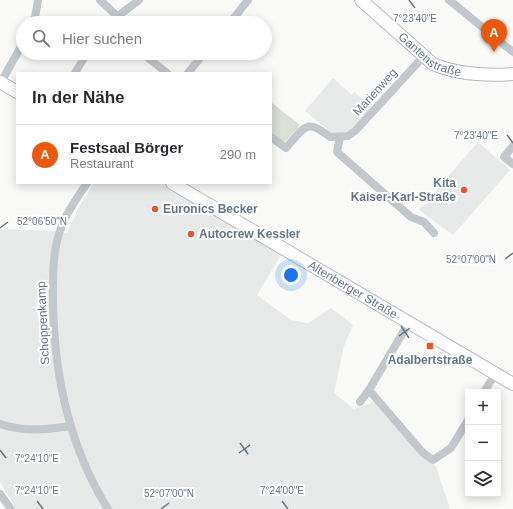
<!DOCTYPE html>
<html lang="de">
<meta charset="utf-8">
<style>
body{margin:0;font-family:Arial,sans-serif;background:#f2f2f3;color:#2b2b33}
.controls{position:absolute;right:12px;bottom:12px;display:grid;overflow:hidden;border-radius:0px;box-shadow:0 2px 10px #0003}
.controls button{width:36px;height:36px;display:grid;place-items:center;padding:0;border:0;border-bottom:1px solid #e1e1e2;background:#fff;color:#2b2b33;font:20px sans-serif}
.you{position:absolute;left:291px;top:275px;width:14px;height:14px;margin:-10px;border:3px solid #fff;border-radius:50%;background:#1a73e8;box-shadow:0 0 0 6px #1a73e833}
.badge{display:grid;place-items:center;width:26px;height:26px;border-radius:50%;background:#ea580c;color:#fff;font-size:13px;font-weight:700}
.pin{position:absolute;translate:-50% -33px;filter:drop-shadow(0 1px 2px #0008)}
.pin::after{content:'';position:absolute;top:21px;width:14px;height:12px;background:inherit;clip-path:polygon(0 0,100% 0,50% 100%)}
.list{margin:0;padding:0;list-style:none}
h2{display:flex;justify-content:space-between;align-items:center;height:52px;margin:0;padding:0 16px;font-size:17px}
h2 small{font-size:13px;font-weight:400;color:#7c7c81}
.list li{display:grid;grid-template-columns:26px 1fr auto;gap:12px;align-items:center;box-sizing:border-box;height:60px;padding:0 16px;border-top:1px solid #e1e1e2}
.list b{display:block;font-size:15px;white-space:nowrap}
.list p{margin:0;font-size:13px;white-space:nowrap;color:#7c7c81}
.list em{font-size:13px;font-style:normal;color:#7c7c81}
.icon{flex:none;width:22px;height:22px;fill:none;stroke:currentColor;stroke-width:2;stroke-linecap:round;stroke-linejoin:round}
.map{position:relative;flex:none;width:513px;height:509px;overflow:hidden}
.search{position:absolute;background:#fff;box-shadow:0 2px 10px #0003;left:16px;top:16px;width:256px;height:44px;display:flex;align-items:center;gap:10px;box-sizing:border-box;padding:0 14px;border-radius:22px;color:#7c7c81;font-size:15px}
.panel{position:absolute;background:#fff;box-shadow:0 2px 10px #0003;left:16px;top:72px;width:256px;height:112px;border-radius:0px}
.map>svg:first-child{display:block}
.built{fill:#e8e9e9}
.green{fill:#dadfd7}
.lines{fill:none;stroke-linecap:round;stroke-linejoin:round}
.secondary-casing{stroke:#b3babf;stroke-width:14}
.street{stroke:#c3c8cc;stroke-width:8}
.secondary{stroke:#fff;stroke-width:12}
.ticks{fill:none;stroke:#657683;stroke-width:1.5}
.poi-dot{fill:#e4572e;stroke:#fff;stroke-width:1.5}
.labels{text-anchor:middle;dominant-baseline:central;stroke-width:4;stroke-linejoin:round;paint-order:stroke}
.street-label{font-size:12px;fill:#657683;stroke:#fff}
.poi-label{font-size:12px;font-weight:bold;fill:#657683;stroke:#fff;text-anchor:start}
.ticks-label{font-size:10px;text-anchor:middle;fill:#657683;stroke:#fff;stroke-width:4;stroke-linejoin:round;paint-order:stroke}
</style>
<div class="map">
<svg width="513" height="509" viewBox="0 0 513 509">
<rect width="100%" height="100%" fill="#fafaf8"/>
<g class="built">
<path d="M 333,78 L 352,95 L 354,92 L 372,107 L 348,132 L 333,134 L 305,111 Z"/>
<path d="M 478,142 L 510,170 L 453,235 L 419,210 Z"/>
<path d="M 94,183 L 170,183 L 284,250 L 257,295 L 291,320 L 308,323 L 331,308 L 353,325 L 344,346 L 334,393 L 354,409 L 369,404 L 373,401 L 392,411 L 436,467 L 450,509 L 16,509 L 0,482 L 0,229 L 55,231 L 67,233 L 79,207 Z"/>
</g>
<path class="green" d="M 271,102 L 300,125 L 286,141 L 282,141 L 271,133 Z"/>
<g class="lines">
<g class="secondary-casing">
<g id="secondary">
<path id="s1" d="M 361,0 L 433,64 C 459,75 486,76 513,74"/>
<path d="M 0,82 L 17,92"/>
<path id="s2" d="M 172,183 L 513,384"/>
</g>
</g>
<g class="street">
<path d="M 100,0 L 117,16"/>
<path d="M 449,0 L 513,52"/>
<path d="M 34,23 L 38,0"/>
<path d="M 109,23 L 139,0"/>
<path d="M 230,23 L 248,0"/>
<path d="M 142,53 L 167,73"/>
<path d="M 75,73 L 87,53"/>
<path d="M 188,73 L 204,53"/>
<path d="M 1,82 L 23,43"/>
<path d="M 271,137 L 286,148 C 304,128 306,117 330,137 L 348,136 L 355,131 L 423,57"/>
<path d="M 340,137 L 337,152 L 411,217 L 424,222 L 434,233"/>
<path d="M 513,146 L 504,157 L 513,164"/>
<path d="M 87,183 C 78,197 66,212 61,228 C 53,248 53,272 53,294 C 53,368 68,445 108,509"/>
<path d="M 369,390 L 423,453 L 433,460 L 451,448 L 468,420"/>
<path d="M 484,392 L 495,374"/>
<path d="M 360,402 L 369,390 L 408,324"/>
<path d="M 0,424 C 27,432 43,430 71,426"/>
<path d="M 0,494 L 11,509"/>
</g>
<use href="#secondary" class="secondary"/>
</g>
<path class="ticks" d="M 409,0 L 415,8M 507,135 L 513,143M 0,228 L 8,222M 505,259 L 513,253M 401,326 L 409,338M 399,336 L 410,328M 240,443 L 248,454M 0,450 L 6,458M 239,453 L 250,445M 37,501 L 43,509M 282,501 L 288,509M 161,509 L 169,503"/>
<g class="poi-dot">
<circle cx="464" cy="190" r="4"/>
<circle cx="155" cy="209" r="4"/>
<circle cx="191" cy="234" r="4"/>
<rect x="426" y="342" width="8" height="8" rx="2"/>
</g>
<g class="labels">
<g class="street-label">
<text stroke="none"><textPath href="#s1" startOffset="89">Gantenstraße</textPath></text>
<text transform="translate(375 92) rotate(-48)">Marienweg</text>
<text stroke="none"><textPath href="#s2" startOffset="210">Altenberger Straße</textPath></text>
<text transform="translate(43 323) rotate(-93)">Schoppenkamp</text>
</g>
<g class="poi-label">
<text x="456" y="183" text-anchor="end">Kita<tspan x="456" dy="14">Kaiser-Karl-Straße</tspan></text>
<text x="163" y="209">Euronics Becker</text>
<text x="199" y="234">Autocrew Kessler</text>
<text x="430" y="360" text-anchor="middle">Adalbertstraße</text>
</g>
</g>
<g class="ticks-label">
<text x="415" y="22">7°23'40"E</text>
<text x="476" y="139">7°23'40"E</text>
<text x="42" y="225">52°06'50"N</text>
<text x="471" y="263">52°07'00"N</text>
<text x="37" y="462">7°24'10"E</text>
<text x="37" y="494">7°24'10"E</text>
<text x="282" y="494">7°24'00"E</text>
<text x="169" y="497">52°07'00"N</text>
</g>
</svg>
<div class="controls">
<button>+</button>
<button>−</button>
<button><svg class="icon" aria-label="layers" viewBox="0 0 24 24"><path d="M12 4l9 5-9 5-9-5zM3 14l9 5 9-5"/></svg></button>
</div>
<div class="you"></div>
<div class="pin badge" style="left:494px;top:52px">A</div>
<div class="search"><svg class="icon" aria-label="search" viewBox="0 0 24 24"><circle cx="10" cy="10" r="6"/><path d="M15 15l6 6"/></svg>Hier suchen</div>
<section class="panel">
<h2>In der Nähe<small></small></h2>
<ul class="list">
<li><span class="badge">A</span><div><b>Festsaal Börger</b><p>Restaurant</p></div><em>290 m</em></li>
</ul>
</section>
</div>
